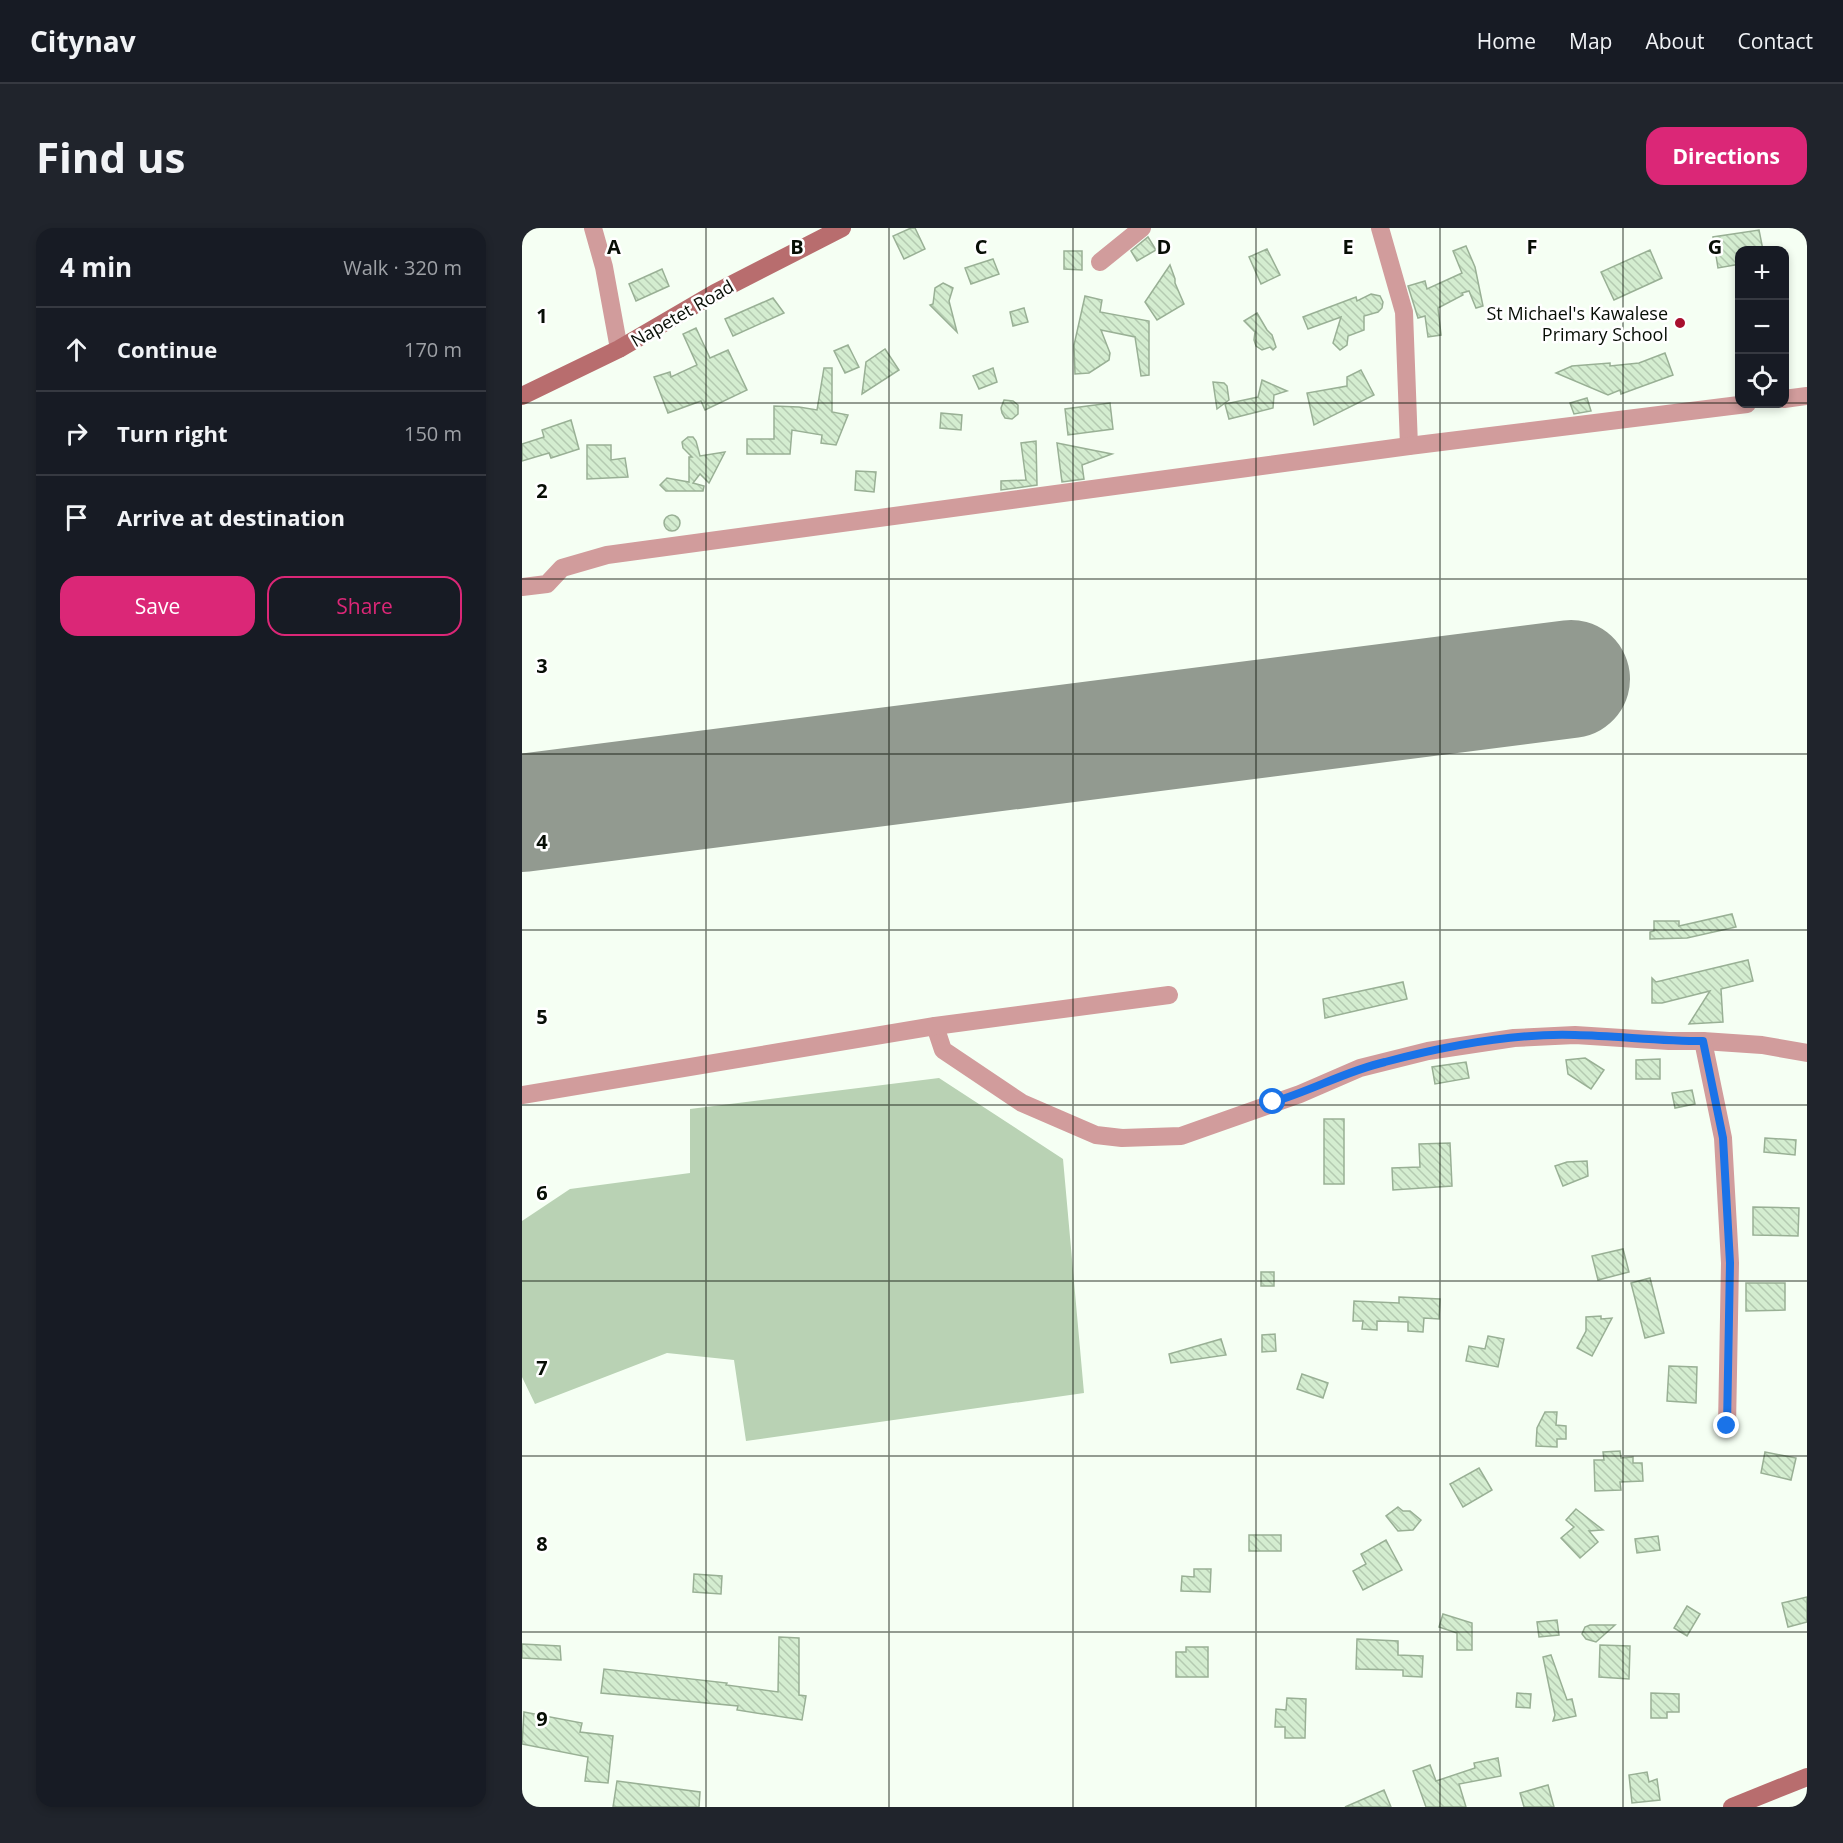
<!DOCTYPE html>
<meta charset="utf-8">
<style>
body{margin:0;font-family:"Open Sans",sans-serif;background:#20242c;color:#f1f3f6}
.controls{position:absolute;right:18px;top:18px;display:grid;overflow:hidden;border-radius:12px;box-shadow:0 3px 9px #0003}
.controls button{width:54px;height:54px;display:grid;place-items:center;padding:0;border:0;border-bottom:2px solid #363941;background:#171b24;color:#f1f3f6;font:30px sans-serif}
.stop{position:absolute;width:18px;height:18px;margin:-14px;border:4px solid #1a73e8;border-radius:50%;background:#fff}
.stop.end{background:#1a73e8;border-color:#fff;box-shadow:0 2px 6px #0008}
.list{margin:0;padding:0;list-style:none}
h2{display:flex;justify-content:space-between;align-items:center;height:78px;margin:0;padding:0 24px;font-size:26px}
h2 small{font-size:20px;font-weight:400;color:#9ea1a6}
.list li{display:grid;grid-template-columns:39px 1fr auto;gap:18px;align-items:center;box-sizing:border-box;height:84px;padding:0 24px;border-top:2px solid #363941}
.list b{display:block;font-size:22px;white-space:nowrap}
.list em{font-size:20px;font-style:normal;color:#9ea1a6}
.actions{display:flex;gap:12px;padding:18px 24px}
.actions a{flex:1;padding:14px 0;border:2px solid #db2777;border-radius:18px;text-align:center;font-size:21px;color:#db2777}
.actions .main{background:#db2777;color:#fff}
.icon{flex:none;width:33px;height:33px;fill:none;stroke:currentColor;stroke-width:2;stroke-linecap:round;stroke-linejoin:round}
.map{position:relative;flex:none;width:1285px;height:1579px;overflow:hidden;border-radius:18px}
header{display:flex;align-items:center;gap:36px;box-sizing:border-box;height:84px;padding:0 30px;background:#171b24;border-bottom:2px solid #363941}
header strong{font-size:28px}
nav{display:flex;gap:33px;margin-inline-start:auto;font-size:21px}
.intro{display:flex;align-items:center;justify-content:space-between;box-sizing:border-box;height:144px;padding:0 36px}
h1{margin:0;font-size:42px}
.button{padding:15px 27px;border-radius:18px;background:#db2777;color:#fff;font-size:21px;font-weight:700}
main{display:flex;gap:36px;padding:0 36px}
aside{flex:1;background:#171b24;border-radius:18px;box-shadow:0 3px 9px #0003}
.map>svg:first-child{display:block}
.pitch{fill:#b9d2b4}
.lines{fill:none;stroke-linecap:round;stroke-linejoin:round}
.runway{stroke:#929a90;stroke-width:118}
.building{fill:url(#building-back-hatch);stroke:#99b095;stroke-width:1.5}
.street{stroke:#d19c9c;stroke-width:18}
.secondary{stroke:#b86d6e;stroke-width:18}
.route{stroke:#1a73e8;stroke-width:8}
.grid{fill:none;stroke:#070e05;stroke-width:1.5;stroke-opacity:0.55}
.poi-dot{fill:#a8102e;stroke:#fff;stroke-width:2}
.labels{text-anchor:middle;dominant-baseline:central;stroke-width:5;stroke-linejoin:round;paint-order:stroke}
.street-label{font-size:18px;fill:#070e05;stroke:#fff}
.poi-label{font-size:18px;fill:#070e05;stroke:#fff;text-anchor:end}
.grid-label{font-size:20px;text-anchor:middle;font-weight:bold;fill:#070e05;stroke:#fff;stroke-width:5;stroke-linejoin:round;paint-order:stroke}
</style>
<header>
<strong>Citynav</strong>
<nav><a>Home</a><a>Map</a><a>About</a><a>Contact</a></nav>
</header>
<div class="intro"><h1>Find us</h1><a class="button">Directions</a></div>
<main>
<aside>
<h2>4 min<small>Walk · 320 m</small></h2>
<ul class="list">
<li><svg class="icon" aria-label="ahead" viewBox="0 0 24 24"><path d="M12 20V5M6 11l6-6 6 6"/></svg><div><b>Continue</b></div><em>170 m</em></li>
<li><svg class="icon" aria-label="right" viewBox="0 0 24 24"><path d="M7 20v-9h11M14 6l5 5-5 5"/></svg><div><b>Turn right</b></div><em>150 m</em></li>
<li><svg class="icon" aria-label="arrive" viewBox="0 0 24 24"><path d="M6 21V4h12l-3 4 3 4H6"/></svg><div><b>Arrive at destination</b></div></li>
</ul>
<div class="actions"><a class="main">Save</a><a>Share</a></div>
</aside>
<div class="map">
<svg width="1285" height="1579" viewBox="0 0 1285 1579">
<defs>
<pattern id="building-back-hatch" width="6" height="6" patternUnits="userSpaceOnUse" patternTransform="scale(1.5)"><rect width="6" height="6" fill="#d4edd0"/><path d="M-1 5l2 2M0 0l6 6M5-1l2 2" fill="none" stroke="#b4cab1"/></pattern>
</defs>
<rect width="100%" height="100%" fill="#f5fff3"/>
<path class="pitch" d="M 417,850 L 541,931 L 562,1165 L 224,1213 L 212,1132 L 145,1125 L 13,1176 L 0,1149 L 0,993 L 48,961 L 168,945 L 168,881 Z"/>
<g class="lines">
<path class="runway" d="M 0,585 L 1049,451"/>
</g>
<g class="building">
<path d="M 389,0 L 393,0 L 403,21 L 382,31 L 371,8 Z"/>
<path d="M 1237,2 L 1241,22 L 1218,22 L 1218,36 L 1196,40 L 1191,9 Z"/>
<path d="M 626,9 L 634,22 L 615,33 L 609,23 Z"/>
<path d="M 944,18 L 953,39 L 961,78 L 954,80 L 947,63 L 940,65 L 941,67 L 916,80 L 919,107 L 906,109 L 903,88 L 896,90 L 886,58 L 903,53 L 905,61 L 940,45 L 931,23 Z"/>
<path d="M 745,21 L 758,47 L 739,56 L 727,29 Z"/>
<path d="M 1128,22 L 1140,50 L 1092,72 L 1079,44 Z"/>
<path d="M 542,23 L 560,23 L 560,42 L 542,41 Z"/>
<path d="M 471,31 L 477,46 L 449,56 L 443,40 Z"/>
<path d="M 648,37 L 653,51 L 653,55 L 662,76 L 635,92 L 623,74 Z"/>
<path d="M 140,41 L 147,58 L 114,73 L 107,56 Z"/>
<path d="M 421,55 L 431,60 L 427,73 L 435,104 L 408,77 L 411,76 L 413,60 Z"/>
<path d="M 849,66 L 858,68 L 861,74 L 860,80 L 856,84 L 842,88 L 842,102 L 826,108 L 825,117 L 818,122 L 811,115 L 819,89 L 786,101 L 781,89 L 834,69 L 835,73 Z"/>
<path d="M 563,68 L 580,72 L 578,84 L 627,93 L 627,147 L 619,148 L 613,109 L 579,102 L 588,125 L 587,132 L 567,145 L 553,146 L 552,117 Z"/>
<path d="M 251,70 L 262,85 L 211,108 L 203,91 Z"/>
<path d="M 502,80 L 506,94 L 491,98 L 488,84 Z"/>
<path d="M 735,85 L 745,102 L 750,107 L 754,119 L 751,122 L 748,119 L 740,122 L 734,118 L 732,112 L 733,104 L 722,93 Z"/>
<path d="M 174,100 L 188,130 L 206,122 L 225,162 L 183,182 L 179,173 L 146,185 L 132,149 L 148,144 L 149,149 L 175,137 L 161,106 Z"/>
<path d="M 326,117 L 337,139 L 323,145 L 312,123 Z"/>
<path d="M 363,121 L 377,142 L 340,166 L 344,134 Z"/>
<path d="M 1143,125 L 1151,147 L 1099,166 L 1098,162 L 1086,167 L 1034,145 L 1050,138 L 1088,135 L 1088,138 L 1117,135 Z"/>
<path d="M 302,140 L 310,140 L 310,184 L 326,187 L 314,217 L 299,215 L 300,207 L 270,202 L 268,226 L 225,226 L 225,211 L 252,211 L 252,178 L 277,179 L 295,182 Z"/>
<path d="M 471,140 L 475,154 L 457,161 L 451,148 Z"/>
<path d="M 839,142 L 852,167 L 792,197 L 785,165 L 825,158 L 825,149 Z"/>
<path d="M 740,152 L 765,163 L 752,167 L 751,180 L 707,191 L 703,176 L 736,169 Z"/>
<path d="M 691,154 L 702,155 L 705,158 L 707,172 L 695,181 Z"/>
<path d="M 1065,170 L 1069,183 L 1052,186 L 1048,175 Z"/>
<path d="M 482,172 L 491,173 L 496,177 L 496,186 L 490,191 L 483,190 L 480,185 L 479,180 Z"/>
<path d="M 588,175 L 591,201 L 546,207 L 543,181 Z"/>
<path d="M 419,185 L 440,187 L 439,202 L 418,200 Z"/>
<path d="M 49,192 L 57,221 L 29,230 L 27,225 L 0,233 L 0,216 L 22,209 L 20,202 Z"/>
<path d="M 166,209 L 171,209 L 174,213 L 178,228 L 203,224 L 187,255 L 178,246 L 171,255 L 182,258 L 181,263 L 144,263 L 138,257 L 145,250 L 167,254 L 167,229 L 170,229 L 161,220 L 160,214 Z"/>
<path d="M 514,213 L 515,257 L 479,262 L 479,253 L 504,252 L 499,215 Z"/>
<path d="M 535,215 L 590,226 L 560,237 L 562,251 L 540,254 Z"/>
<path d="M 65,217 L 89,217 L 89,232 L 103,230 L 106,249 L 65,251 Z"/>
<path d="M 334,243 L 354,244 L 352,264 L 333,262 Z"/>
<circle cx="150" cy="295" r="8"/>
<path d="M 1210,686 L 1214,699 L 1165,710 L 1128,711 L 1128,704 L 1132,703 L 1132,693 L 1157,693 L 1157,698 Z"/>
<path d="M 1226,732 L 1231,753 L 1199,761 L 1201,794 L 1167,796 L 1188,763 L 1140,775 L 1130,775 L 1130,750 L 1134,754 Z"/>
<path d="M 881,754 L 885,771 L 803,790 L 801,771 Z"/>
<path d="M 1063,830 L 1082,842 L 1069,861 L 1046,846 L 1044,832 Z"/>
<path d="M 1138,831 L 1138,851 L 1114,851 L 1114,832 Z"/>
<path d="M 944,834 L 947,850 L 913,856 L 910,839 Z"/>
<path d="M 1170,862 L 1173,876 L 1153,880 L 1150,865 Z"/>
<rect x="802" y="891" width="20" height="65"/>
<path d="M 1243,910 L 1274,912 L 1273,927 L 1242,924 Z"/>
<path d="M 928,915 L 930,958 L 871,962 L 870,940 L 898,939 L 897,916 Z"/>
<path d="M 1065,933 L 1066,948 L 1041,958 L 1033,938 L 1045,934 Z"/>
<path d="M 1231,979 L 1277,980 L 1276,1008 L 1231,1007 Z"/>
<path d="M 1101,1021 L 1107,1044 L 1076,1052 L 1070,1028 Z"/>
<rect x="739" y="1044" width="13" height="14"/>
<path d="M 1128,1050 L 1142,1105 L 1123,1110 L 1109,1055 Z"/>
<path d="M 1224,1055 L 1263,1055 L 1263,1082 L 1224,1083 Z"/>
<path d="M 877,1069 L 918,1071 L 917,1091 L 902,1090 L 901,1104 L 886,1103 L 886,1094 L 855,1093 L 855,1102 L 840,1101 L 841,1093 L 831,1093 L 832,1073 L 877,1075 Z"/>
<path d="M 1079,1088 L 1079,1091 L 1090,1090 L 1070,1128 L 1055,1120 L 1064,1103 L 1064,1089 Z"/>
<path d="M 753,1106 L 754,1123 L 740,1124 L 740,1107 Z"/>
<path d="M 966,1108 L 982,1111 L 976,1139 L 944,1133 L 947,1118 L 963,1121 Z"/>
<path d="M 699,1111 L 704,1127 L 649,1135 L 647,1126 Z"/>
<path d="M 1147,1138 L 1175,1139 L 1174,1175 L 1145,1173 Z"/>
<path d="M 780,1146 L 806,1155 L 801,1170 L 775,1161 Z"/>
<path d="M 1023,1184 L 1035,1184 L 1034,1197 L 1044,1198 L 1044,1211 L 1035,1211 L 1035,1219 L 1014,1218 L 1015,1200 Z"/>
<path d="M 1098,1223 L 1099,1230 L 1111,1229 L 1111,1235 L 1120,1235 L 1121,1253 L 1098,1254 L 1099,1262 L 1073,1263 L 1072,1232 L 1082,1232 L 1081,1224 Z"/>
<path d="M 1243,1224 L 1274,1230 L 1269,1252 L 1239,1245 Z"/>
<path d="M 957,1240 L 970,1262 L 941,1279 L 928,1256 Z"/>
<path d="M 876,1279 L 881,1283 L 888,1283 L 899,1292 L 891,1302 L 876,1303 L 864,1288 Z"/>
<path d="M 1054,1281 L 1081,1302 L 1067,1303 L 1076,1314 L 1058,1330 L 1039,1310 L 1052,1299 L 1044,1292 Z"/>
<rect x="727" y="1307" width="32" height="16"/>
<path d="M 1136,1308 L 1138,1322 L 1115,1325 L 1113,1311 Z"/>
<path d="M 864,1312 L 880,1342 L 841,1362 L 831,1343 L 844,1336 L 839,1326 Z"/>
<path d="M 672,1341 L 689,1341 L 688,1364 L 659,1363 L 660,1348 L 672,1349 Z"/>
<path d="M 172,1346 L 200,1348 L 199,1366 L 171,1364 Z"/>
<path d="M 1285,1369 L 1285,1394 L 1266,1399 L 1260,1375 Z"/>
<path d="M 1165,1378 L 1178,1386 L 1165,1408 L 1152,1400 Z"/>
<path d="M 921,1386 L 950,1395 L 950,1422 L 935,1422 L 935,1405 L 917,1399 Z"/>
<path d="M 1035,1392 L 1037,1407 L 1017,1409 L 1015,1394 Z"/>
<path d="M 1068,1397 L 1093,1397 L 1074,1414 L 1064,1411 L 1060,1406 L 1063,1399 Z"/>
<path d="M 257,1409 L 277,1410 L 277,1467 L 284,1468 L 280,1492 L 215,1482 L 216,1478 L 79,1465 L 82,1441 L 205,1455 L 204,1457 L 256,1464 Z"/>
<path d="M 835,1411 L 876,1413 L 876,1427 L 901,1428 L 900,1449 L 881,1448 L 881,1442 L 834,1441 Z"/>
<path d="M 0,1416 L 38,1418 L 39,1432 L 0,1430 Z"/>
<path d="M 1078,1417 L 1108,1418 L 1107,1451 L 1077,1449 Z"/>
<path d="M 664,1419 L 686,1419 L 686,1449 L 654,1449 L 654,1424 L 664,1424 Z"/>
<path d="M 1029,1427 L 1045,1472 L 1050,1471 L 1054,1488 L 1031,1493 L 1033,1487 L 1021,1429 Z"/>
<path d="M 995,1465 L 1009,1466 L 1008,1480 L 994,1479 Z"/>
<path d="M 1129,1465 L 1157,1466 L 1157,1484 L 1145,1484 L 1145,1490 L 1129,1490 Z"/>
<path d="M 765,1470 L 784,1471 L 783,1510 L 763,1510 L 763,1499 L 753,1499 L 754,1481 L 764,1482 Z"/>
<path d="M 2,1484 L 60,1495 L 58,1504 L 91,1508 L 86,1555 L 63,1553 L 66,1529 L 0,1516 Z"/>
<path d="M 976,1530 L 979,1548 L 937,1556 L 944,1579 L 904,1579 L 891,1543 L 908,1537 L 914,1553 L 953,1540 L 952,1535 Z"/>
<path d="M 1125,1544 L 1127,1554 L 1135,1551 L 1138,1572 L 1110,1575 L 1107,1547 Z"/>
<path d="M 95,1553 L 178,1564 L 177,1579 L 91,1579 Z"/>
<path d="M 1026,1557 L 1032,1579 L 1002,1579 L 998,1565 Z"/>
<path d="M 862,1562 L 869,1579 L 823,1579 Z"/>
</g>
<g class="lines">
<g class="street">
<path d="M 71,0 L 82,39 L 97,121"/>
<path d="M 858,0 L 882,84 L 887,218"/>
<path d="M 578,34 L 620,0"/>
<path d="M 1262,171 L 1285,168"/>
<path d="M 0,359 L 25,356 L 40,340 L 85,327 L 887,218 L 1225,176"/>
<path d="M 413,798 L 421,822 L 500,875 L 574,907 L 600,910 L 659,908 L 778,866 L 838,840 L 906,823 L 992,810 L 1053,807 L 1147,813 L 1181,813 L 1240,817 L 1285,825"/>
<path d="M 1181,813 L 1201,910 L 1208,1035 L 1205,1198"/>
<path d="M 0,867 L 413,798 L 647,767"/>
</g>
<g class="secondary">
<path d="M 0,168 L 97,121 L 193,65 L 320,0"/>
<path d="M 1210,1579 L 1285,1549"/>
</g>
</g>
<g class="lines">
<path class="route" d="M 751,874 C 789,863 824,843 863,834 C 923,818 991,805 1053,807 C 1096,808 1138,813 1181,813 L 1201,910 L 1208,1035 L 1205,1198"/>
</g>
<path class="grid" d="M 184,0 L 184,1579M 367,0 L 367,1579M 551,0 L 551,1579M 734,0 L 734,1579M 918,0 L 918,1579M 1101,0 L 1101,1579M 0,175 L 1218,175M 1262,175 L 1285,175M 0,351 L 1285,351M 0,526 L 1285,526M 0,702 L 1285,702M 0,877 L 1285,877M 0,1053 L 1285,1053M 0,1228 L 1285,1228M 0,1404 L 1285,1404"/>
<circle class="poi-dot" cx="1158" cy="95" r="6"/>
<g class="labels">
<g class="street-label">
<text transform="translate(160 85) rotate(-30)">Napetet Road</text>
</g>
<g class="poi-label">
<text x="1146" y="85">St Michael's Kawalese<tspan x="1146" dy="21">Primary School</tspan></text>
</g>
</g>
<g class="grid-label">
<text x="92" y="26">A</text>
<text x="275" y="26">B</text>
<text x="459" y="26">C</text>
<text x="642" y="26">D</text>
<text x="826" y="26">E</text>
<text x="1010" y="26">F</text>
<text x="1193" y="26">G</text>
<text x="20" y="95">1</text>
<text x="20" y="270">2</text>
<text x="20" y="445">3</text>
<text x="20" y="621">4</text>
<text x="20" y="796">5</text>
<text x="20" y="972">6</text>
<text x="20" y="1147">7</text>
<text x="20" y="1323">8</text>
<text x="20" y="1498">9</text>
</g>
</svg>
<div class="controls">
<button>+</button>
<button>−</button>
<button><svg class="icon" aria-label="locate" viewBox="0 0 24 24"><circle cx="12" cy="12" r="6"/><path d="M12 2v4M12 18v4M2 12h4M18 12h4"/></svg></button>
</div>
<div class="stop" style="left:751px;top:874px"></div>
<div class="stop end" style="left:1205px;top:1198px"></div>
</div>
</main>
